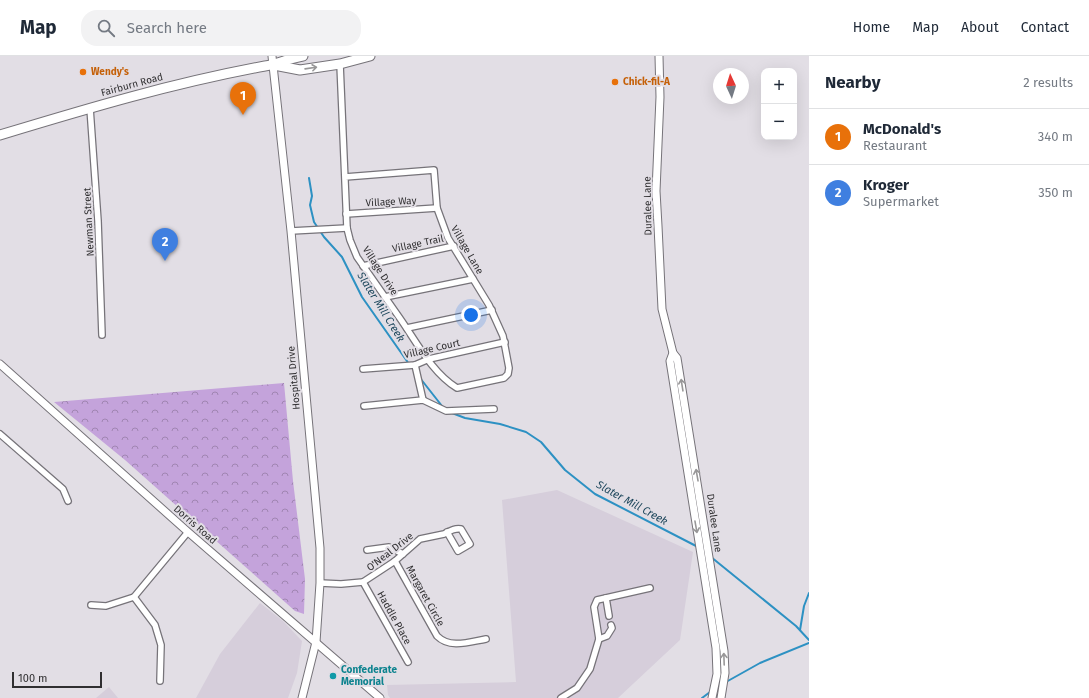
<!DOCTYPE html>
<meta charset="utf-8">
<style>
body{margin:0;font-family:"Fira Sans",sans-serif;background:#f2f2f3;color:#1f2937}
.controls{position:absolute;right:12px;top:12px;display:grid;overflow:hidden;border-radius:8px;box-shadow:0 4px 16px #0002}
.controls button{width:36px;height:36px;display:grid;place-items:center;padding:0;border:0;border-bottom:1px solid #e0e1e3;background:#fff;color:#1f2937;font:20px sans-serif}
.compass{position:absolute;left:713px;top:12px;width:36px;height:36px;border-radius:50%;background:#fff;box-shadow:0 4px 16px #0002;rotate:356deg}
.scale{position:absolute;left:12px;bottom:10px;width:90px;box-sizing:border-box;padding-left:4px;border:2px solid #302f31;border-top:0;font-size:11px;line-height:14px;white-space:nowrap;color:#302f31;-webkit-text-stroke:3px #e2dee5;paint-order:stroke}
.you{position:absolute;left:471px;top:259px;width:14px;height:14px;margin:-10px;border:3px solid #fff;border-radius:50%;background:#1a73e8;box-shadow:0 0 0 6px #1a73e833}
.badge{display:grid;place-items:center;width:26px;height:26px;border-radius:50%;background:#1a73e8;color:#fff;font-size:13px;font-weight:700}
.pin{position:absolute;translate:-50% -33px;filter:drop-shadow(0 1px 2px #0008)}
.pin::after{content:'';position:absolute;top:21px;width:14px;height:12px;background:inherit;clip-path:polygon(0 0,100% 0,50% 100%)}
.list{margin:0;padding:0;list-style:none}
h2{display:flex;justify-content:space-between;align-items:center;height:52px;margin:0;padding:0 16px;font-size:17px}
h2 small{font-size:13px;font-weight:400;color:#747a83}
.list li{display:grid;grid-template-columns:26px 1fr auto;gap:12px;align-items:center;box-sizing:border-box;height:56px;padding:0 16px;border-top:1px solid #e0e1e3}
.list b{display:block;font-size:15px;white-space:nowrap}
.list p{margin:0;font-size:13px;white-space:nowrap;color:#747a83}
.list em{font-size:13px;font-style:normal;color:#747a83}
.icon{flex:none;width:22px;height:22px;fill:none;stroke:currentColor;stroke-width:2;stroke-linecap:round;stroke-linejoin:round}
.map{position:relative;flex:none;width:809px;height:642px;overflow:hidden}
header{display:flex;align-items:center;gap:24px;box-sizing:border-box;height:56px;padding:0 20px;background:#fff;border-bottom:1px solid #e0e1e3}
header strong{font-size:19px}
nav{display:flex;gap:22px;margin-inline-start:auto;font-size:14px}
.search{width:280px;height:36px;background:#f2f2f3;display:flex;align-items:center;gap:10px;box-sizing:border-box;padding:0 14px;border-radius:16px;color:#747a83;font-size:15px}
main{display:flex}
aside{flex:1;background:#fff}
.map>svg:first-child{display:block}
.built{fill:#d6cedb}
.forest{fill:url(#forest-crowns)}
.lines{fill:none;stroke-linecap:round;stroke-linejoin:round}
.stream{stroke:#2d91c3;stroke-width:2}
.minor-casing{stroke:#767379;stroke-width:8}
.tertiary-casing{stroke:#767379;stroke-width:9}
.primary-casing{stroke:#767379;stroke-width:11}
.minor{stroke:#fff;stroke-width:5.5}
.tertiary{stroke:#fff;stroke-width:7}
.primary{stroke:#fff;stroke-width:9}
.oneway{stroke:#989798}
.food-dot{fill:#e8710a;stroke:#e2dee5;stroke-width:1.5}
.culture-dot{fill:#0f9aa8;stroke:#e2dee5;stroke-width:1.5}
.labels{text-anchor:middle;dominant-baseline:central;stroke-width:4;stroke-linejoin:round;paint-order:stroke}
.food-label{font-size:10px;font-weight:bold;fill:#c56008;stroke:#e2dee5;text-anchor:start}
.street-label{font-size:10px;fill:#302f31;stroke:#e2dee5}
.culture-label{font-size:10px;font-weight:bold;fill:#0d838f;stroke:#e2dee5;text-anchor:start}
.water-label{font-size:11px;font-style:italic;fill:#1e475c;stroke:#e2dee5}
</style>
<header>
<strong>Map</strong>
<div class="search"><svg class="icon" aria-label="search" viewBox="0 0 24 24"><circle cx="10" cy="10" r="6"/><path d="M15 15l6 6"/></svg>Search here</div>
<nav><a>Home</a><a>Map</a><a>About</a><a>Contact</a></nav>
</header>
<main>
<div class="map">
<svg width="809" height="642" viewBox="0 0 809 642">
<defs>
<pattern id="forest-crowns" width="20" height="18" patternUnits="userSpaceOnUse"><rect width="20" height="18" fill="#c4a3db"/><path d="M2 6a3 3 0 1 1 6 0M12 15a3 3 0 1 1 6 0" fill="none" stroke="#a085b2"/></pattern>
</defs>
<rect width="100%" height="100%" fill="#e2dee5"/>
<g class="built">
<path d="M 557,434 L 693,496 L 680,584 L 618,642 L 390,642 L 388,639 L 387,629 L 516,626 L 502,444 Z"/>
<path d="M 260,547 L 283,565 L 302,585 L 297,617 L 288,642 L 196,642 L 220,598 Z"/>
<path d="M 109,631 L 118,642 L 96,642 Z"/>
</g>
<path class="forest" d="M 284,327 L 293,425 L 305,523 L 304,558 L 295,555 L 125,404 L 54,346 Z"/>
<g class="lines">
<g class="stream">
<path d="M 309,122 L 312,140 L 310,149 L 314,166 L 324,181 L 342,201 L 362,241 L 409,308"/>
<path d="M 420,322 L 442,350"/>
<path d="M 452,357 L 465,362 L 500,368 L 526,376 L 541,386 L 565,414 L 595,438 L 698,491"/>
<path d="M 711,501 L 796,570 L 809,584"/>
<path d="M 800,574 L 804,550 L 809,537"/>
<path d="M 726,626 L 760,607 L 809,587"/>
<path d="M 702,642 L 710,636"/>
</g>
<g class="minor-casing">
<g id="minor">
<path d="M 340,8 L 347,172 L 350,184 L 357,201 C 371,221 385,241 399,261 C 416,285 432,317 457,332 L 504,322 L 508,318 L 509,312 L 503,280 L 489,249 L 448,182 L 437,152 L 434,114 L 345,121"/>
<path d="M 90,52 L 98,165 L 102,279"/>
<path d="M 346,158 L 437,152"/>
<path d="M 291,175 L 347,172"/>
<path d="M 363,210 L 454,190"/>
<path d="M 385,241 L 473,223"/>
<path d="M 407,272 L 492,254"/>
<path d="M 415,309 L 423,344"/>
<path d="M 363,313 L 415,309 L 429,303 L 505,286"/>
<path d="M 364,350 L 423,344 L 446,355 L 494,353"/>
<path d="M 0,378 L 63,433 L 68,445"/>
<path d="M 367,494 L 389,491 L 403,498"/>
<path d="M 395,505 L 437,580 C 450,593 469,586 486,583"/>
<path d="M 363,526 L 408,606"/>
<path d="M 320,527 L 341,528 L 363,526 L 395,505 L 420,483 L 444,478 C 450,475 454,472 461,473 L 470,488 L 458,495 L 447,476"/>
<path d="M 134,541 L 155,569 L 161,589 L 160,625"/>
<path d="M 606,542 L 609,560"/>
<path d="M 91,549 L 106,550 L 134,541 L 188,476"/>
<path d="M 599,583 L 607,580 L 612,572 L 611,569"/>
<path d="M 561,642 L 577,632 L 590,613 L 599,583 L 594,551 L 597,544 L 650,532"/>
</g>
</g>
<g class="tertiary-casing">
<g id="tertiary">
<path d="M 272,0 L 291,175 L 320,492 L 320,527 L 316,586 L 302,642"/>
<path d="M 659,0 L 660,41 L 656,135 L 658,170 L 662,253 L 673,297 L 677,302 L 724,595 L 725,617 L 721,642"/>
<path d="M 673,297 L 670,305 L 716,592 L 717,618 L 712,642"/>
<path d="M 0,308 L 188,476 L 380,642"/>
</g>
</g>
<g class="primary-casing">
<g id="primary">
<path d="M 274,9 L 300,14 L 340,8 L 370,0"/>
<path d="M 0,79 C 89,52 173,27 265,10 C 278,8 290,2 303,0"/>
</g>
</g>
<use href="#minor" class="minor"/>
<use href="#tertiary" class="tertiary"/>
<use href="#primary" class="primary"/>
</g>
<defs><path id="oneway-shaft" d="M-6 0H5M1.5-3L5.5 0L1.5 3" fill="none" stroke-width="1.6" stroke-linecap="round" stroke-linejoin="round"/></defs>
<g class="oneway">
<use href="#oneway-shaft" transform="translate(311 12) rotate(-8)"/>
<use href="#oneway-shaft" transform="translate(682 329) rotate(-99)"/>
<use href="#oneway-shaft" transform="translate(697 419) rotate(-100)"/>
<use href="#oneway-shaft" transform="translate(696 471) rotate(80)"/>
<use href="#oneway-shaft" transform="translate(724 603) rotate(-92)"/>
</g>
<g class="food-dot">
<circle cx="83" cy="16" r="4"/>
<circle cx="615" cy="26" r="4"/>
</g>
<circle class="culture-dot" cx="333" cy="620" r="4"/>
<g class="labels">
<g class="food-label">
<text x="91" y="16">Wendy's</text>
<text x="623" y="26">Chick-fil-A</text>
</g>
<g class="street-label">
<text transform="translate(132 29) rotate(-15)">Fairburn Road</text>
<text transform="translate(391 146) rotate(-3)">Village Way</text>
<text transform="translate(648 150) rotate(-91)">Duralee Lane</text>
<text transform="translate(89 166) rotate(-93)">Newman Street</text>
<text transform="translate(418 188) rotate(-12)">Village Trail</text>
<text transform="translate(467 194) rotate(60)">Village Lane</text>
<text transform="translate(380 215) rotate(57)">Village Drive</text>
<text transform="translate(432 293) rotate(-13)">Village Court</text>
<text transform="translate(294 322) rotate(-95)">Hospital Drive</text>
<text transform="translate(714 467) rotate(82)">Duralee Lane</text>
<text transform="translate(195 469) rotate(41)">Dorris Road</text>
<text transform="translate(390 496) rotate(-38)">O'Neal Drive</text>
<text transform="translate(425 540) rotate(61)">Margaret Circle</text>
<text transform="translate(394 562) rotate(61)">Haddle Place</text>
</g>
<g class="culture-label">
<text x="341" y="614">Confederate<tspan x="341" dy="12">Memorial</tspan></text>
</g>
<g class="water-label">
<text transform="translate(381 251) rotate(58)">Slater Mill Creek</text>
<text transform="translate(632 447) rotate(29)">Slater Mill Creek</text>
</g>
</g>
</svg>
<div class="controls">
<button>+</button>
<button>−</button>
</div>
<svg class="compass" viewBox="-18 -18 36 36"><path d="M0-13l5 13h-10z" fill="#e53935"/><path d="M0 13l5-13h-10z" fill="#747a83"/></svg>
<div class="scale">100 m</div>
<div class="you"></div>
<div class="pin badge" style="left:243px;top:59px;background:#e8710a">1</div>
<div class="pin badge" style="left:165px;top:205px;background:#3f7fe0">2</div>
</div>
<aside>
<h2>Nearby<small>2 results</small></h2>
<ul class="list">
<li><span class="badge" style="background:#e8710a">1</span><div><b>McDonald's</b><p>Restaurant</p></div><em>340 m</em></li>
<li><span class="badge" style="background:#3f7fe0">2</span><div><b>Kroger</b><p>Supermarket</p></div><em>350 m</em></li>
</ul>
</aside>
</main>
